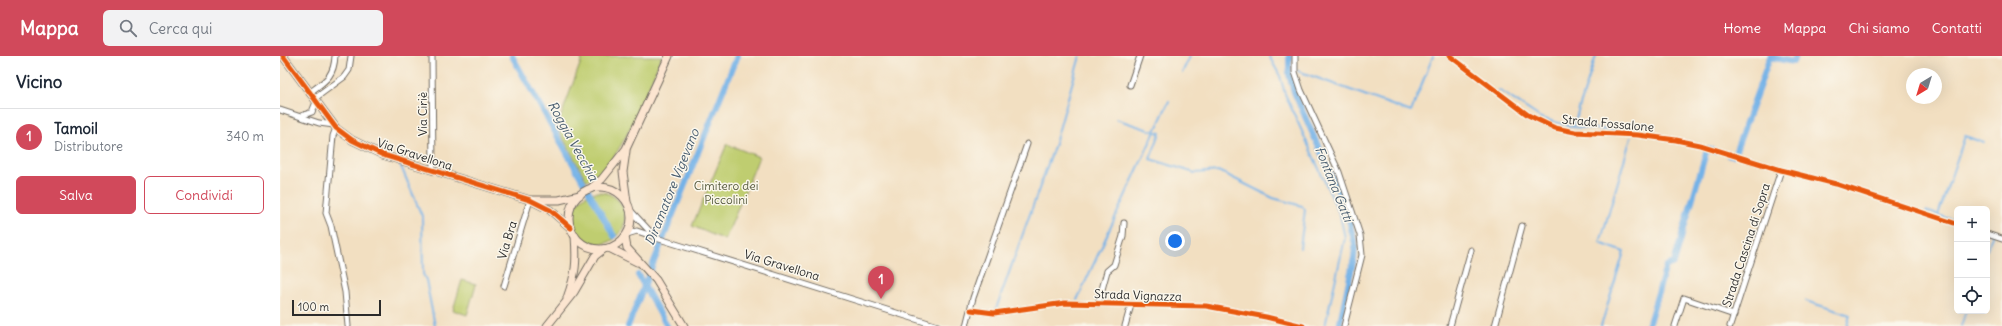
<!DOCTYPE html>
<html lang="it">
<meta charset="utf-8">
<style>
body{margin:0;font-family:Delius,sans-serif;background:#f2f2f3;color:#1f2937}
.controls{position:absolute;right:12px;bottom:12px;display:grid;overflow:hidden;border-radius:6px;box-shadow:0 4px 16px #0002}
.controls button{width:36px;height:36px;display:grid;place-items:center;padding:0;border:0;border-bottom:1px solid #e0e1e3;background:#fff;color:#1f2937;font:20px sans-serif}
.compass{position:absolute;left:1626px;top:12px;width:36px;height:36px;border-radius:50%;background:#fff;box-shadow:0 4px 16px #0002;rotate:218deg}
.scale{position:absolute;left:12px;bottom:10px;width:89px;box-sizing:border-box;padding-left:4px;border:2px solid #2b2b2b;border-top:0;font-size:11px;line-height:14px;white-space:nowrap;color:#2b2b2b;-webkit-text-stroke:3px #fbf7ec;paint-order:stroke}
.you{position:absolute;left:895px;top:185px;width:14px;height:14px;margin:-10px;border:3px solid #fff;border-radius:50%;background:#1a73e8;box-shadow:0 0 0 6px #1a73e833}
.badge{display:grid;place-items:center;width:26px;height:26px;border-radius:50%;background:#d1495b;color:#fff;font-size:13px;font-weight:700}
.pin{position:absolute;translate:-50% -33px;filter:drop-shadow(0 1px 2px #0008)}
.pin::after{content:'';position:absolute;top:21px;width:14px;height:12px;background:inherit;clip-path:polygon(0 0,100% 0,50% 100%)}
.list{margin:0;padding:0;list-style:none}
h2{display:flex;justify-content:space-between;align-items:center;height:52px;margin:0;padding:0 16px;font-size:17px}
h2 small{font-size:13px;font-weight:400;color:#747a83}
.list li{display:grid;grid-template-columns:26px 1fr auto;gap:12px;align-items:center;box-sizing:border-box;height:56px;padding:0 16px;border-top:1px solid #e0e1e3}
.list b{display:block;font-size:15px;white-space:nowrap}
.list p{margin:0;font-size:13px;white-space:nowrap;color:#747a83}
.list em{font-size:13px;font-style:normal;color:#747a83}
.actions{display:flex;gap:8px;padding:12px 16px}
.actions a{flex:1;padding:9px 0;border:1px solid #d1495b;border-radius:6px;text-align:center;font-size:14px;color:#d1495b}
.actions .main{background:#d1495b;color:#fff}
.icon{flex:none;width:22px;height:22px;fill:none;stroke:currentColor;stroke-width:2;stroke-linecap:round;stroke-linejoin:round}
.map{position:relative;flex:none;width:1722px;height:270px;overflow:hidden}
header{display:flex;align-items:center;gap:24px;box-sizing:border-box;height:56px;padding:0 20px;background:#d1495b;color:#fff}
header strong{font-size:19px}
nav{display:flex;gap:22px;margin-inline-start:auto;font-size:14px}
.search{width:280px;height:36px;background:#f2f2f3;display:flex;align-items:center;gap:10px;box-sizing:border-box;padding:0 14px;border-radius:6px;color:#747a83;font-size:15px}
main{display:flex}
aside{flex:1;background:#fff}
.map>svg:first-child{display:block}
.green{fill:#bfcd6f;stroke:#757c4d}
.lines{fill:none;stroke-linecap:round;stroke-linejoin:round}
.stream{stroke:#75b2e7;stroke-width:2}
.canal{stroke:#75b2e7;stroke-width:6}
.street-casing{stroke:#716a60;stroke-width:7}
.secondary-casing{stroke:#716a60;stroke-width:9}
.street{stroke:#fff;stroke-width:5}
.secondary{stroke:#fce5d0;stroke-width:7}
.cycleway-casing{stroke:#fbf7ec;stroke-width:8}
.cycleway{stroke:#e8590c;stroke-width:5}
.labels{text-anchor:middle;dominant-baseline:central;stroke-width:3;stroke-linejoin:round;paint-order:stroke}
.street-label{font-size:12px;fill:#2b2b2b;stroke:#fbf7ec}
.park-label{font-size:12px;fill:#575c3f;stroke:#fbf7ec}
.water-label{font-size:13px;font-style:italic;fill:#455a6d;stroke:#fbf7ec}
</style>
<header>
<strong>Mappa</strong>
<div class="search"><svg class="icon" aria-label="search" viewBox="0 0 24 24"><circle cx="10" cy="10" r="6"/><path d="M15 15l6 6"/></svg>Cerca qui</div>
<nav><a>Home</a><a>Mappa</a><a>Chi siamo</a><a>Contatti</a></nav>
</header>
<main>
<aside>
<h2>Vicino<small></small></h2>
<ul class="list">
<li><span class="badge">1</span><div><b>Tamoil</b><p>Distributore</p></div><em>340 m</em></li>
</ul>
<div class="actions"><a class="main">Salva</a><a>Condividi</a></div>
</aside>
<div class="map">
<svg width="1722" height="270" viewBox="0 0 1722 270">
<rect width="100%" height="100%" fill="#fbf7ec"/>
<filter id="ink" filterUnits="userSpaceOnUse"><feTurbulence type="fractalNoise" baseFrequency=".025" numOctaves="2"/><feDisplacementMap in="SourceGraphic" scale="8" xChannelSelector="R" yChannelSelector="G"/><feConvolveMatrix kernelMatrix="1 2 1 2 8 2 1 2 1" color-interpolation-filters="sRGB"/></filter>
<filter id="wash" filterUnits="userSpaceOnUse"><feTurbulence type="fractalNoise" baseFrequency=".012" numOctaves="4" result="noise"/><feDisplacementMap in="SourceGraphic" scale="16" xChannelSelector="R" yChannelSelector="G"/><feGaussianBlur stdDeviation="0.9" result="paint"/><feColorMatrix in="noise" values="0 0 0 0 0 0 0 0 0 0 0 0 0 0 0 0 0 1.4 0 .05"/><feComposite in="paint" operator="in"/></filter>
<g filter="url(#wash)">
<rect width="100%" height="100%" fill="#f2dfc1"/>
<g class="green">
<path d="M 303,0 L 382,0 C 370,26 336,122 306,124 L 277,71 Z"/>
<path d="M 447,88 L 479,101 L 445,184 L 412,170 Z"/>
<circle cx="319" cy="162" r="26"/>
<path d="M 182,224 L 196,228 L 187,259 L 173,254 Z"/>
</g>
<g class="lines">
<g class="stream">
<path d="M 989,0 L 1000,20 L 1005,38 L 1060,159 L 1065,182 L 1045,270"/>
<path d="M 1316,0 L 1293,71 L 1353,76"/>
<path d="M 1018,15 L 1131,56 L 1153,0"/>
<path d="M 902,17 L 910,0"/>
<path d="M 1219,34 L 1261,62 L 1293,71"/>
<path d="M 836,63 L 872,75"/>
<path d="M 876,76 L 880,77 L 870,103 L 915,117 L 939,115 L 993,142 L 1022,150 L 1025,154 L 1020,192"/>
<path d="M 120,108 L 142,160 L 143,218 L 146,224 L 155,270"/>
<path d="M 1646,155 L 1658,159"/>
<path d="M 1677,165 L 1658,159 L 1685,80 L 1704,87"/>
<path d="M 1707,175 L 1713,178"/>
<path d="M 1707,194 L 1713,177"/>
<path d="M 797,244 L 889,45"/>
<path d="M 1526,245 L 1570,259 L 1567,270 L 1568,270"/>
<path d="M 716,253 L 774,91 L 800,0"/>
<path d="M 1321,270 L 1344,196 L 1320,187 L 1351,81"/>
<path d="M 1681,270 L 1686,255"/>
</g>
<g class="canal">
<path d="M 232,0 L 334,180"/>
<path d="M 1009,0 L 1009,18 L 1014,36 L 1066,152 L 1075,189 L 1074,202 L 1059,270"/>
<path d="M 1450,100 L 1454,100 L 1490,1 L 1513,6 L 1516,0"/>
<path d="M 358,219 L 387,270"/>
<path d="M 348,270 L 457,0"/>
<path d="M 1368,270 L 1386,210 L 1394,207 L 1427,93 L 1434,95"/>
</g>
</g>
</g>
<g filter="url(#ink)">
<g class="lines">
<g class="street-casing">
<g id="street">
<path d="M 152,0 L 153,115"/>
<path d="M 1015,0 L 1015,16 L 1021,34 L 1059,116 L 1080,179 L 1082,199 L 1064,270"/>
<path d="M 1170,0 L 1248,59 L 1275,72 L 1295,76 L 1358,79 L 1396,84 L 1420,89 L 1501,114 L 1556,128 L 1677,168"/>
<path d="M 850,29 L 860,0"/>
<path d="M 29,37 C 45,25 54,21 55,0"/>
<path d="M 34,43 L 64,21 L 69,14 L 71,0"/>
<path d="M 0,54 L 39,67 L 54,69"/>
<path d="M 21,60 L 32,56 L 36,46"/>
<path d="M 56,72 L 53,80 L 46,157 L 51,170 L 65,236 L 68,270"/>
<path d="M 350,154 L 376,182 L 386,185 L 658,270"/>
<path d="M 347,178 L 357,175 L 372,180"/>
<path d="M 1707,178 L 1722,183"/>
<path d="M 224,230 L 250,144"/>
<path d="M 818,248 L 827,215 L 834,209 L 843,180 L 844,167"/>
<path d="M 691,254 L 714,257 L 785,247 L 926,250 L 986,261 L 1023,270"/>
<path d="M 686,270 L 693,242 L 747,88"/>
<path d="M 845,270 L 851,249"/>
<path d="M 1170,270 L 1191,194"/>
<path d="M 1215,270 L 1242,170"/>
<path d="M 1395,270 L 1404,242 L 1454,259"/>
<path d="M 1450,270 L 1501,114"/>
</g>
</g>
<g class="secondary-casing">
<g id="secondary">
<path d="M 3,0 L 56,72 L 72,84 L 103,99 L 250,144 L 270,154 L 291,172"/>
<path d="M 346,95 L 343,116 L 347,146"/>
<circle cx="320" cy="162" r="31"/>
<path d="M 310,133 L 322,123 L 346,93 L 389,0"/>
<path d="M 252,144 L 279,144 L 300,139"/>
<path d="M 345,181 L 347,192 L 376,224 L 404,270"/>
<path d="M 329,192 L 357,206"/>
<path d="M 287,242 C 296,217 297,207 295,180"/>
<path d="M 267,270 L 294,236 L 315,200 L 324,193"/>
</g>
</g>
<use href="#street" class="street"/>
<use href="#secondary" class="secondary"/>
<g class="cycleway-casing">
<g id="cycleway">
<path d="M 3,0 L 56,72 L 72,84 L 103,99 L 250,144 L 270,154 L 291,172"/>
<path d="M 1170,0 L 1248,59 L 1275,72 L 1295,76 L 1358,79 L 1396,84 L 1420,89 L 1501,114 L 1556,128 L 1677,168"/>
<path d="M 691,254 L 714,257 L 785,247 L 926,250 L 986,261 L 1023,270"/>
</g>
</g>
<use href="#cycleway" class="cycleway"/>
</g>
</g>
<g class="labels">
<g class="street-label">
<text transform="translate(142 58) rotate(-90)">Via Ciriè</text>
<text transform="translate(1328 67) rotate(5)">Strada Fossalone</text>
<text transform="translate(135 98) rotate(18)">Via Gravellona</text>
<text transform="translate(227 184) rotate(-73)">Via Bra</text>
<text transform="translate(1466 189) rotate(-72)">Strada Cascina di Sopra</text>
<text transform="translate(502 209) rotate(17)">Via Gravellona</text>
<text transform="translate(858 239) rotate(2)">Strada Vignazza</text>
</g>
<g class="park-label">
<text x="446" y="129">Cimitero dei<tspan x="446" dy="14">Piccolini</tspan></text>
</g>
<g class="water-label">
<text transform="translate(293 85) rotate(61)">Roggia Vecchia</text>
<text transform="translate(1054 128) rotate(68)">Fontana Gatti</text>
<text transform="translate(392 131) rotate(-68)">Diramatore Vigevano</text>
</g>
</g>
</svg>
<div class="controls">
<button>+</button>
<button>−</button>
<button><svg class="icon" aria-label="locate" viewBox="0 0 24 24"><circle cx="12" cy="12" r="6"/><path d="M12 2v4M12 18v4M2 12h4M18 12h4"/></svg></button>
</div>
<svg class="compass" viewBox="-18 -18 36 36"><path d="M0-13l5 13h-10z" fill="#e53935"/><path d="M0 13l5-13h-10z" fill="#747a83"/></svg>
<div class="scale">100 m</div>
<div class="you"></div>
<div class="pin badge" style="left:601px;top:243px">1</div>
</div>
</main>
